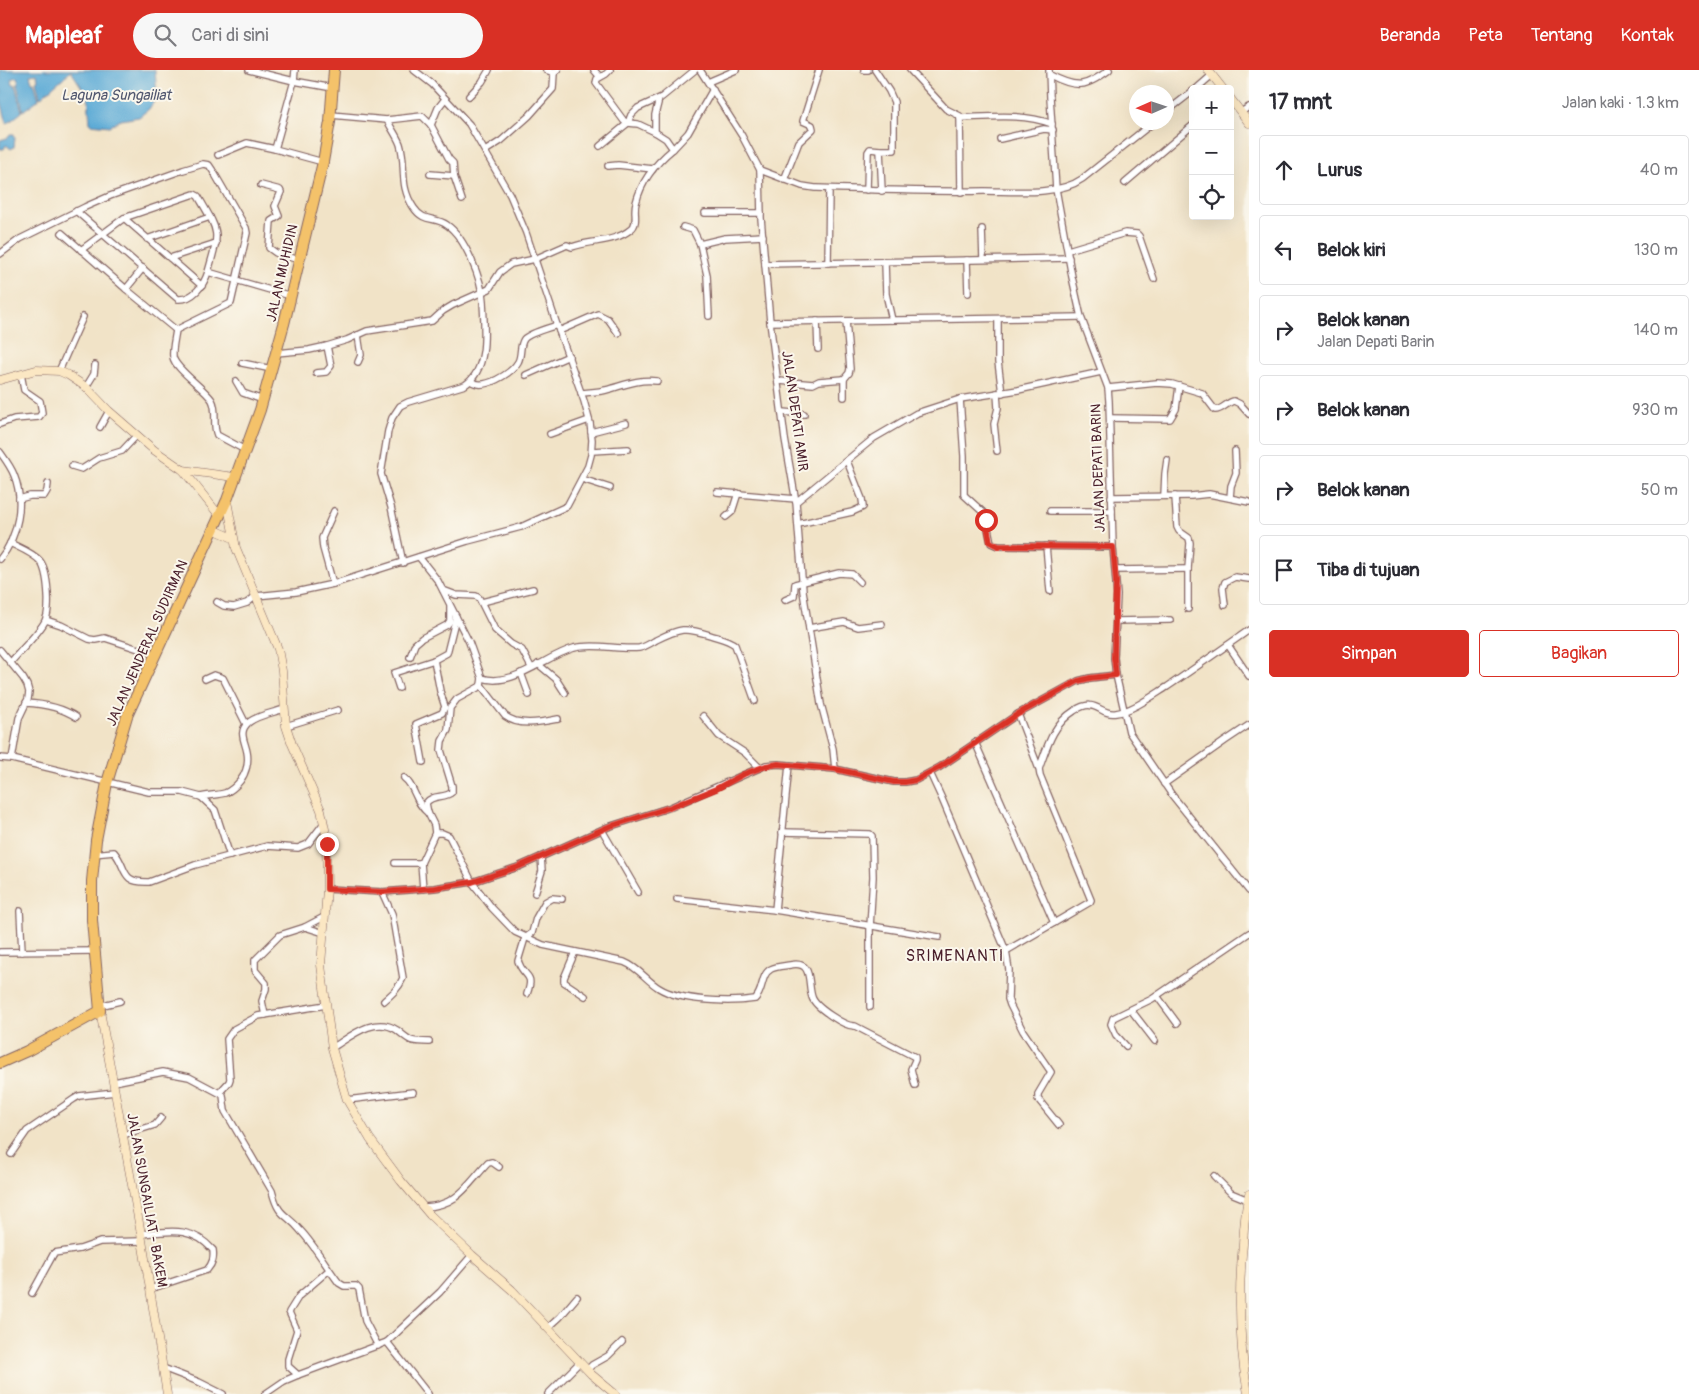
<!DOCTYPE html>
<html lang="id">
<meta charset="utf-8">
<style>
body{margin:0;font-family:Pangolin,sans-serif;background:#f7f7f7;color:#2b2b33}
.controls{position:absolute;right:15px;top:15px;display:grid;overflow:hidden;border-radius:5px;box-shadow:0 5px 20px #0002}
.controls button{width:45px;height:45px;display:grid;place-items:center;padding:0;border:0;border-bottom:1px solid #e1e1e2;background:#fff;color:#2b2b33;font:25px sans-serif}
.compass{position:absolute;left:1129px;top:15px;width:45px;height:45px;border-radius:50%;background:#fff;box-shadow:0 5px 20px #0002;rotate:267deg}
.stop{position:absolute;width:15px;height:15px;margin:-11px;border:4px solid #d93025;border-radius:50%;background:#fff}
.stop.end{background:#d93025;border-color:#fff;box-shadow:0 1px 5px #0008}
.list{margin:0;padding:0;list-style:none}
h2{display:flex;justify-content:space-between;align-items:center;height:65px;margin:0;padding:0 20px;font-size:21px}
h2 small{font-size:16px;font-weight:400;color:#7c7c81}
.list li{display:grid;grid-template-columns:32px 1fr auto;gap:15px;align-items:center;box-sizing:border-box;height:70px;margin:0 10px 10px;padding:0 10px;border:1px solid #e1e1e2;border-radius:5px}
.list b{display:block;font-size:19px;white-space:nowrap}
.list p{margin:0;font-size:16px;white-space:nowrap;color:#7c7c81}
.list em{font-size:16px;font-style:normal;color:#7c7c81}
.actions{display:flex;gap:10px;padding:15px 20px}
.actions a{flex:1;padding:11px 0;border:1px solid #d93025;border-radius:5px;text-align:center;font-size:18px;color:#d93025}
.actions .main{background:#d93025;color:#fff}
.icon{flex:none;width:28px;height:28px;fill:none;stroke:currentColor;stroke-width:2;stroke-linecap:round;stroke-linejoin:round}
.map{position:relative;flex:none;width:1249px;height:1324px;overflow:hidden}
header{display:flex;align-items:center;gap:30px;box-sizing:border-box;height:70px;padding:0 25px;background:#d93025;color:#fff}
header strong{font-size:24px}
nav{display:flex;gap:28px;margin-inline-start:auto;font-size:18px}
.search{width:350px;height:45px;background:#f7f7f7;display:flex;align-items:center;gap:12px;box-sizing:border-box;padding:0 18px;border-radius:28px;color:#7c7c81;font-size:19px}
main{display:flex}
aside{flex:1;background:#fff}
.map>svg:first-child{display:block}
.water{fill:#5caad6;stroke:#536480}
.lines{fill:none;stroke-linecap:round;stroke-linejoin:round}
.street-casing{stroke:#846462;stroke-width:8}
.secondary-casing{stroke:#846462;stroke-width:9}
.highway-casing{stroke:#846462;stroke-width:12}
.street{stroke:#fff;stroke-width:5.5}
.secondary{stroke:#fbe7c3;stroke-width:8}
.highway{stroke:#f4c26a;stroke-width:10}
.route{stroke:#d93025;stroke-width:6}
.labels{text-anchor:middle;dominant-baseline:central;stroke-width:4;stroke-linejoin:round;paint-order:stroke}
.street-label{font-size:14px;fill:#4a1f2b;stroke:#fbf7ec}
.water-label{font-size:15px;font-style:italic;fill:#51576f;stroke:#fbf7ec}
.quarter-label{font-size:16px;letter-spacing:1px;fill:#4a1f2b;stroke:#fbf7ec}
</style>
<header>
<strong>Mapleaf</strong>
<div class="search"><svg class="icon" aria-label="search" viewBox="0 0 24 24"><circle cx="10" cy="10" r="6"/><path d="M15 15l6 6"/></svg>Cari di sini</div>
<nav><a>Beranda</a><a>Peta</a><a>Tentang</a><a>Kontak</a></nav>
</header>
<main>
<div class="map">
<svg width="1249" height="1324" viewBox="0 0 1249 1324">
<rect width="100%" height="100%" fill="#fbf7ec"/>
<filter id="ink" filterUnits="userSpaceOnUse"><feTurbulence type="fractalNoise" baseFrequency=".02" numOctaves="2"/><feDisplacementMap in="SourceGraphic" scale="10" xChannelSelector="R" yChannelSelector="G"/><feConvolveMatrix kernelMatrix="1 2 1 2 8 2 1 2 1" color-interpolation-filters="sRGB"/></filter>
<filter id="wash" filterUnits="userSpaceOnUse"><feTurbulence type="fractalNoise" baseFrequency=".0096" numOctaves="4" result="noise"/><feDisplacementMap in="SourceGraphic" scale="20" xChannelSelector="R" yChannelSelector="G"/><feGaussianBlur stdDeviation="1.12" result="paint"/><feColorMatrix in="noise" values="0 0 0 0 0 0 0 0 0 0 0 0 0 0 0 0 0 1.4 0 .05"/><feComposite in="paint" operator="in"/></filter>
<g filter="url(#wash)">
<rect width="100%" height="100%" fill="#f1e3c7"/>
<g class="water">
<path d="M 0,0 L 155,0 L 157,27 L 149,39 L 139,47 L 121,50 L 110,56 L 90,54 L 88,27 L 71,1 L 40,28 L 36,11 L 38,10 L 37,4 L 30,5 L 32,12 L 34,12 L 39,29 L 23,41 L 17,14 L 19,13 L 17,7 L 11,9 L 13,15 L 15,14 L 22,42 L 7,54 L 0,27 L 0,23 L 2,23 L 0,16 Z"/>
<path d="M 10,64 L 14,64 L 15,68 L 14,77 L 11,79 L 6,75 L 4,79 L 0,79 L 0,70 L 7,68 Z"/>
</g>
</g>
<g filter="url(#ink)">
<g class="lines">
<g class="street-casing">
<g id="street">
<path d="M 249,0 L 294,11 L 275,79 L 323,92"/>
<path d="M 295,0 L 294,11 L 333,18"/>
<path d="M 546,0 L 554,3 L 558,0"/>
<path d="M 594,0 L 600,7"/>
<path d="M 610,0 L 606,4 L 597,9 L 596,13 L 624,51 L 628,53 L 638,54 L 655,62"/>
<path d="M 700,0 L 742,66 L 760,100 L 761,148 L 770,252 L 785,369 L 796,432 L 803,521 L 821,634 L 833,679 L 835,699"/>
<path d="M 864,0 L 868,0"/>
<path d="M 875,0 L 889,21 L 894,32 L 894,80 L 880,80 L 882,121"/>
<path d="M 910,0 L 946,39 L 960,46 L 961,122"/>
<path d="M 1049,0 L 1050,27 L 1056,119 L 1072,207 L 1081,247 L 1108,318 L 1109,331 L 1113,477 L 1117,525 L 1114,588 L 1116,605 L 1129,662 L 1172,725 L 1249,821"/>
<path d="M 1050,5 C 1077,19 1086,17 1109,0"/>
<path d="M 708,12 L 736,0"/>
<path d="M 1196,19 L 1212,5"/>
<path d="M 469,26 L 482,12 L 489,0"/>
<path d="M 1166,42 L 1193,21"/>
<path d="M 1241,42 L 1249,37"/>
<path d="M 331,45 L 387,50 L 422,46 L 431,55 L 449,89 L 453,93 L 454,106 L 462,130"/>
<path d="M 960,48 C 991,47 1023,43 1052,54"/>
<path d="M 387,50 C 391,58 397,66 400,74 C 407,96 398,115 414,138 C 424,153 435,146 447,155 C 465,167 482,210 483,231 C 484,257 490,298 465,315 L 408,332 L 400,336 L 392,348 L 388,361 L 381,404 L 391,437 L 403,493"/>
<path d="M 431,55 L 438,38 L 445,29"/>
<path d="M 1000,69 L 1044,59 L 1053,60"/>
<path d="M 600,76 L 628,53 L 631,45 L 638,38 L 662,27 L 695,0"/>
<path d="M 673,79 L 688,63 L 713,19"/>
<path d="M 485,81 L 501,71 L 529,46 L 553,19 L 554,3"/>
<path d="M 218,85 L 247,73 L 275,79"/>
<path d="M 608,96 L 618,95 L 653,99"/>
<path d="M 760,100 L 802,116 L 815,118 C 872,120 928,122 984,121 C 1013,121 1058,126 1082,109 L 1154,52"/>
<path d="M 430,104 L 454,106"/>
<path d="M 784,110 L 799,72 L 813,59 L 812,55 L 803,51 L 819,0"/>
<path d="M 1125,113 L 1193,55"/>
<path d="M 261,115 L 280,120 L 281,122 L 275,136 L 279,146 L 271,151 L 269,178 L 276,183 L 299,190"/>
<path d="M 867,120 L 868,82 L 870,79 L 880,80"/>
<path d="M 76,141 L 178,229 C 193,230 204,215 208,202 L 291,226"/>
<path d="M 705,143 L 761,143"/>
<path d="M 124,148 L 202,216"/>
<path d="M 683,157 L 693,160 L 700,174 L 725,168 L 763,166"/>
<path d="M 982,159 L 983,189"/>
<path d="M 147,169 L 210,147"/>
<path d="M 700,174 L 707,205 L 709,246"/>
<path d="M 81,180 L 124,148 L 194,124 L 198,126 C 220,164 220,160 208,202"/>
<path d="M 1068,180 L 1125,163 L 1137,164 L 1139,166 L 1154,209"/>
<path d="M 0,184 L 20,169 L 85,137 L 110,126 L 183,100 L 203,94 L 209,95 L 213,101 L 246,158 L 247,163 L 231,233 L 176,260 L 126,219 L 62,163"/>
<path d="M 170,188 L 216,173"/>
<path d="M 967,190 L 968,223"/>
<path d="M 885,192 L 886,224 L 892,250"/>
<path d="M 828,193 L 829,119"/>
<path d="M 765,194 L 1069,188"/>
<path d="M 126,219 L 143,198"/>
<path d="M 998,249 L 998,292 L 1002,323"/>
<path d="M 817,251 L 818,279"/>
<path d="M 770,252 L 1081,247"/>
<path d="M 176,260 C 175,268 172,278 173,287 C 175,299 204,318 212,330 C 218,341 212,354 217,365 L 245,380"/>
<path d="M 559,261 L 598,244 L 608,249 L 618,263"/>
<path d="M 276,283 L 309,280 L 327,276 L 347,270 L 367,261 L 432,251 L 443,241 L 453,235 L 489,219 L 500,202 L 511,194 L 535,189 L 567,175 L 572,177 C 590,170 615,173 631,159 C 639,153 633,141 636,133 C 641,112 656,93 673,79 L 666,69 L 655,62 L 655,45 L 659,29"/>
<path d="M 358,292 L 361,285 L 358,265"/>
<path d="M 242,293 L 272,299"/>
<path d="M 59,301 L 83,247"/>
<path d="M 316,303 L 326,302 L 331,296 L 327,276"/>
<path d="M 526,305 L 569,286"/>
<path d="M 236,311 L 243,323 L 263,330"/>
<path d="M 471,311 C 483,321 511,304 518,292 C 522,285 519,276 524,269 C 529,263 549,258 557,255"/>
<path d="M 779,311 L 813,314 L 819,311 L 844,309"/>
<path d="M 86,317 L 94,304 L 95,295"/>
<path d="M 1108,318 L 1157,313 L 1172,314 L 1202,323 L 1215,340 C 1223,340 1227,332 1234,331 L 1240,334 L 1249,344"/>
<path d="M 581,323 C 589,322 598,322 606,320 C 625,315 636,309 657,311"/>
<path d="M 844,327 L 844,309 L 849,303 L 850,299 L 846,251"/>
<path d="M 960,329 L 964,386 L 964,425 L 985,444 L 991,473 L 998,476 L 1113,477"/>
<path d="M 783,342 L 804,344"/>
<path d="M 1110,348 L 1170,349 L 1176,339 L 1179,316"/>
<path d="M 0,354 L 14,349 L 39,347 L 42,343 L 40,331 L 24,320 L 21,304"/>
<path d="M 100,357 L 109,341"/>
<path d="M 591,362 L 626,353"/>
<path d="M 550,364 L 589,350"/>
<path d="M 592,381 L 628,379"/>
<path d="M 997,381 L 994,354 L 998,338 L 997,323"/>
<path d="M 0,382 C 5,389 11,397 14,405 C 25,432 18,467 0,489"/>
<path d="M 72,396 L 82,399 L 99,388 L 122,381 L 137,365"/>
<path d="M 582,409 L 610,418"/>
<path d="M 717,422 L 796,429"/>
<path d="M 1164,426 L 1165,404 L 1167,390"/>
<path d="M 1175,426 L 1177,457 L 1179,461 L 1189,468 L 1190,473 L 1188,499 L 1188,539"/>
<path d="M 1111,427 L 1191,426 L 1209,424 L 1249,432"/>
<path d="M 1230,428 L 1231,416 L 1236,403 L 1235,381"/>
<path d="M 19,429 L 30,426 L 44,426 L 47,421 L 48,414"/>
<path d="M 796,432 L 874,368 L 917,343 L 960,329 L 1018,320 L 1101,302"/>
<path d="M 1050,441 L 1112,441"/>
<path d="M 726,447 L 732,442 L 738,423"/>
<path d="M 798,454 L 852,442 L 863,437 L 862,429 L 847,391"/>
<path d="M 10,473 C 20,478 33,483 40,491 C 48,501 51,539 45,551 C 40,562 19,582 11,592"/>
<path d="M 1046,476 L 1050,521"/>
<path d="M 419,487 L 438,511 L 469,572 L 482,608 L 481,615 L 479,617 L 457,629 L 450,638 L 448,660 L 442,671 L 441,680 L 452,716 L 452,722 C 445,729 432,724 426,733 L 428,743 L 434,755 L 435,763 L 421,793 L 423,819"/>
<path d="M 1115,500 L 1188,499"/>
<path d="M 333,514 L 323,478 L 322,468 L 334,441"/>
<path d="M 443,520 L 456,525 L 476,526 L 479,528 L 495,560 L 511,574 L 522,580 L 531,597"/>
<path d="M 785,530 L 794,526 L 795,514 L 839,503 L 852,504 L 860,512"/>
<path d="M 217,532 L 224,536 L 234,537 L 247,533 L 256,526 L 296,522 L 333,514 L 468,471 L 521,457 L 567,436 L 588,396 L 591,385 L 592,370 L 590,353 L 584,331 L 557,255 L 526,163 L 510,125 L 469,54 L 432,14 L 414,0"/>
<path d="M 482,532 L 533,519"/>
<path d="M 1225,535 L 1223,518 L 1225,512 L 1235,507 L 1249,509"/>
<path d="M 46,550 L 61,555 L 89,569 L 95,570 L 105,568 L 157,585"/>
<path d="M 1116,551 L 1170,550"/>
<path d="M 809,558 L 844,552 L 858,557 L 882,554"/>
<path d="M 1228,575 L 1249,606"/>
<path d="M 0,580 L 23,608 L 27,615 L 29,622 L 28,629 L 19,648 L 12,689"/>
<path d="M 410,587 L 415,574 L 422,568 L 447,555 L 450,551 L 450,537"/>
<path d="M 538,594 L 556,609 L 565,623"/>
<path d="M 521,603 L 529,625"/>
<path d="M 482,608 C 513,618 545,586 574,578 C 595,573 618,580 639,578 C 645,577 651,573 656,570 C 680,558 685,557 710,565 C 719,568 728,569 735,575 L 755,631"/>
<path d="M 205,609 L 214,605 L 223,608 L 246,654"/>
<path d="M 481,615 L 505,646 C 519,657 542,652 558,649"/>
<path d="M 399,618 L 394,603 L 434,590 L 447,583 L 456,547"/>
<path d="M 26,633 C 43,634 61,637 76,647"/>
<path d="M 703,646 L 719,666 L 745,683 L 760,698"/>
<path d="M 286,656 L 338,640"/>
<path d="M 975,672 L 1054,853"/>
<path d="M 0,688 L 12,689 L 149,722 L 182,722 L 201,727 L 215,740 L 230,786"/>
<path d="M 423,692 L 416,654 L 442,643 L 445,637 L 440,621 L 434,590"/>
<path d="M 1039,699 C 1047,677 1053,654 1074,641 C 1097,626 1099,646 1116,643 C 1132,641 1154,625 1167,617 C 1195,598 1222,579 1249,560"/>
<path d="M 930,703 L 942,729 L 1006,881 L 1009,900 L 1008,929 L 1010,935 L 1023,961 L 1051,1002 L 1038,1024 L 1038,1029 L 1059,1055"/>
<path d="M 404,708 C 416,717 414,732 428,743"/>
<path d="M 1164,714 L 1225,671 L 1249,655"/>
<path d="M 201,727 C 209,725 218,725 225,723 C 230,721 236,716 240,711 C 246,703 249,692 247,682 C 245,671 238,662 248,653 C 257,645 273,643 284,639"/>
<path d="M 602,760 L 638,822"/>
<path d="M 782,762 L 870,764 L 872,766 L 873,807 L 870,857 L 870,937"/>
<path d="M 435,763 L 442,763 L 449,766 L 472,812 L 492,838 L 515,862 L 543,875 L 624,892 C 639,898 646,910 659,918 C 680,931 729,933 755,929 C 764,921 760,905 771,899 C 777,896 785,896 790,895 C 814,890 807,913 812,927 C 815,937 845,957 855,956 L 915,987 L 915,990 L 911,999 L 915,1015"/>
<path d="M 93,784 L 114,782 C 128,798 119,813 149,812 L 195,795 L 267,776 L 298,778 L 308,774 L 324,753"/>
<path d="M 395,793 L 421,793"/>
<path d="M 327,819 L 382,822 L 434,818 L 472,812 L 518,797 L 608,757 L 671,737 L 766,695 L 778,694 L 835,699 L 894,712 L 905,712 L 916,710 L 940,697 L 1018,644 L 1078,611 L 1090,608 L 1116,605"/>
<path d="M 382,822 L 392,844 L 403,908 C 399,918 392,924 384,931"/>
<path d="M 535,823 L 542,801 L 541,787"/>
<path d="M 677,829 L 775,840 L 939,867"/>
<path d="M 775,840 L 789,695"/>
<path d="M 20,841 L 22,882"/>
<path d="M 305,857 L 324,847"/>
<path d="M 1006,881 L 1090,832 L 1091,830 L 1040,705 L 1039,699 L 1018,644"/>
<path d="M 0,882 L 95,881"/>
<path d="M 575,882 L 564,908 L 564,912 L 585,926"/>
<path d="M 527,924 C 535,902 524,909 518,891 L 525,868 L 532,863 L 536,848 L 545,832 L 552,828 L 562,829"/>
<path d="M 1157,926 L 1177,953"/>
<path d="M 99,936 L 120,931"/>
<path d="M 1131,940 L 1155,971"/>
<path d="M 265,945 L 262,931 L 266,919 L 266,913 L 255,900 L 255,890 L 280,865 L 305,857 L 324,863"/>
<path d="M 1126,976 L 1116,965 L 1111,954 L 1113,948 L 1152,929 L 1249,863"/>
<path d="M 332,978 C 350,967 374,945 397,960 C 411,971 409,972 429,972"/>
<path d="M 114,1012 L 163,1002 L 189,1007 L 223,1025 L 225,1041 L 272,1121 C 279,1148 285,1142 300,1160 C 315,1176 326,1196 339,1213 L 344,1216 L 356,1216 L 359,1219 L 365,1251 L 378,1276"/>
<path d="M 220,1022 L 229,1012 L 230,1009 L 227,969 L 234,959 L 258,946 L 326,935"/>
<path d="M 347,1030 L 413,1022"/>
<path d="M 123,1065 L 155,1055 L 161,1048"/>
<path d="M 11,1084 L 27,1061 L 74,1029 L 79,1026 L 115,1022"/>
<path d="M 1214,1106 L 1231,1123 L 1248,1130"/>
<path d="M 424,1137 C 458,1136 467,1115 488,1093 L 492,1092 L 499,1097"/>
<path d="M 141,1164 C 170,1161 192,1156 213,1180 C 214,1188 213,1193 207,1200 L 150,1219"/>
<path d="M 32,1223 L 54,1183 L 80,1179 L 100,1172 L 142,1171"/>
<path d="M 548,1258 L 560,1247 L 577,1227"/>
<path d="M 387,1272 L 428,1324"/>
<path d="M 163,1298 L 199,1312 L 223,1324"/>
<path d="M 588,1299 L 592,1295 L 608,1286 L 622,1272"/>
<path d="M 298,1305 L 288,1296 L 288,1289 L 297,1260 L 289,1242 L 299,1226 L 329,1200"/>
<path d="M 265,1324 L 284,1311 L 298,1305 L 387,1272 L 440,1222 L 472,1185"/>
<path d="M 548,1324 L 580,1292"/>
</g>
</g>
<g class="secondary-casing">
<g id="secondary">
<path d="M 1208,0 L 1223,19"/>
<path d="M 1230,28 L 1249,53"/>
<path d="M 0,310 L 36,300 L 59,301 L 68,305 L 86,317 L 109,341 L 154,380 L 183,400 L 219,445"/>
<path d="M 183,400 L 234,407"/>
<path d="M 227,431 L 236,478 L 278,579 L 282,601 L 286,656 L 292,674 L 321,740 L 326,764 L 327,819 L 321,895 L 332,978 L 347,1030 L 370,1069 L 401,1111 L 430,1145 L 472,1185 L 512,1220 L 591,1304 L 615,1324"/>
<path d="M 213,459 L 233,468"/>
<path d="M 100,941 L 141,1164 L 167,1324"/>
<path d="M 1248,1324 C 1239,1275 1238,1223 1243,1174 C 1244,1157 1245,1140 1249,1124"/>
</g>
</g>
<g class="highway-casing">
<path id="highway" d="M 0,993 L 27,981 L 100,941 L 92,850 L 92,811 L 96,770 L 107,713 L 127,646 L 227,430 L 260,340 L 284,254 L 323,92 L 330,52 L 334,0"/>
</g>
<use href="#street" class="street"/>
<use href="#secondary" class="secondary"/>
<use href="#highway" class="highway"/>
</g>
</g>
<g class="lines" filter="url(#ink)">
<path class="route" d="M 327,774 L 327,819 L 382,822 L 434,818 L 472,812 L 518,797 L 608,757 L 671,737 L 716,719 L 744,704 L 766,696 L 778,694 L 835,699 L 894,712 L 905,712 L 916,710 L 940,697 L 1018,644 L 1078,611 L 1090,608 L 1116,605 L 1114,588 L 1116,512 L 1113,477 L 998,476 L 990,472 L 986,450"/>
</g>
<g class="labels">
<g class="street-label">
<text transform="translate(282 203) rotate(-77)">JALAN MUHIDIN</text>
<text transform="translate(795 341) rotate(82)">JALAN DEPATI AMIR</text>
<text transform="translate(1098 398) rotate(-92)">JALAN DEPATI BARIN</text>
<text transform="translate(147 573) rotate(-66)">JALAN JENDERAL SUDIRMAN</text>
<text transform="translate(147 1130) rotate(80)">JALAN SUNGAILIAT - BAKEM</text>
</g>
<g class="water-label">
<text x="116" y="25">Laguna Sungailiat</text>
</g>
<g class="quarter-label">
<text x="955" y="886">SRIMENANTI</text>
</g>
</g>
</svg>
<div class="controls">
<button>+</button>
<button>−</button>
<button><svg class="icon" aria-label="locate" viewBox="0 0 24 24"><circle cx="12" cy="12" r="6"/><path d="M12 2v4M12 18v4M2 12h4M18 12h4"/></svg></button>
</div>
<svg class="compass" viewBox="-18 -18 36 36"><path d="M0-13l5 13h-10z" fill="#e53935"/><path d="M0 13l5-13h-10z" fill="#7c7c81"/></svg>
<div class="stop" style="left:986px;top:450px"></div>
<div class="stop end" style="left:327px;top:774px"></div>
</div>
<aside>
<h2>17 mnt<small>Jalan kaki · 1.3 km</small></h2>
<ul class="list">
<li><svg class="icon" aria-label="ahead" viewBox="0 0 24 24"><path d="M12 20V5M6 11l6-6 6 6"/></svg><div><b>Lurus</b></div><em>40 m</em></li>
<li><svg class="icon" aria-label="left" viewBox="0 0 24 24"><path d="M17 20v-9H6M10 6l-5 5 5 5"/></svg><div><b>Belok kiri</b></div><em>130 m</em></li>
<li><svg class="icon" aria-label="right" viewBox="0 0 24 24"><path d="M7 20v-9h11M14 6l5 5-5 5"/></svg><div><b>Belok kanan</b><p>Jalan Depati Barin</p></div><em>140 m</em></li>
<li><svg class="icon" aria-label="right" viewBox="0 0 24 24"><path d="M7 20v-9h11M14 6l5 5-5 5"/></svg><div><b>Belok kanan</b></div><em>930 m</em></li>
<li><svg class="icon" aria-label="right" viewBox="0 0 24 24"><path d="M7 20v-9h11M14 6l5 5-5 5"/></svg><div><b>Belok kanan</b></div><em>50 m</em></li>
<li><svg class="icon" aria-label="arrive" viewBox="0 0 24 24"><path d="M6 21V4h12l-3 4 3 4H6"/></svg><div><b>Tiba di tujuan</b></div></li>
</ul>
<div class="actions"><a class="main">Simpan</a><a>Bagikan</a></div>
</aside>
</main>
